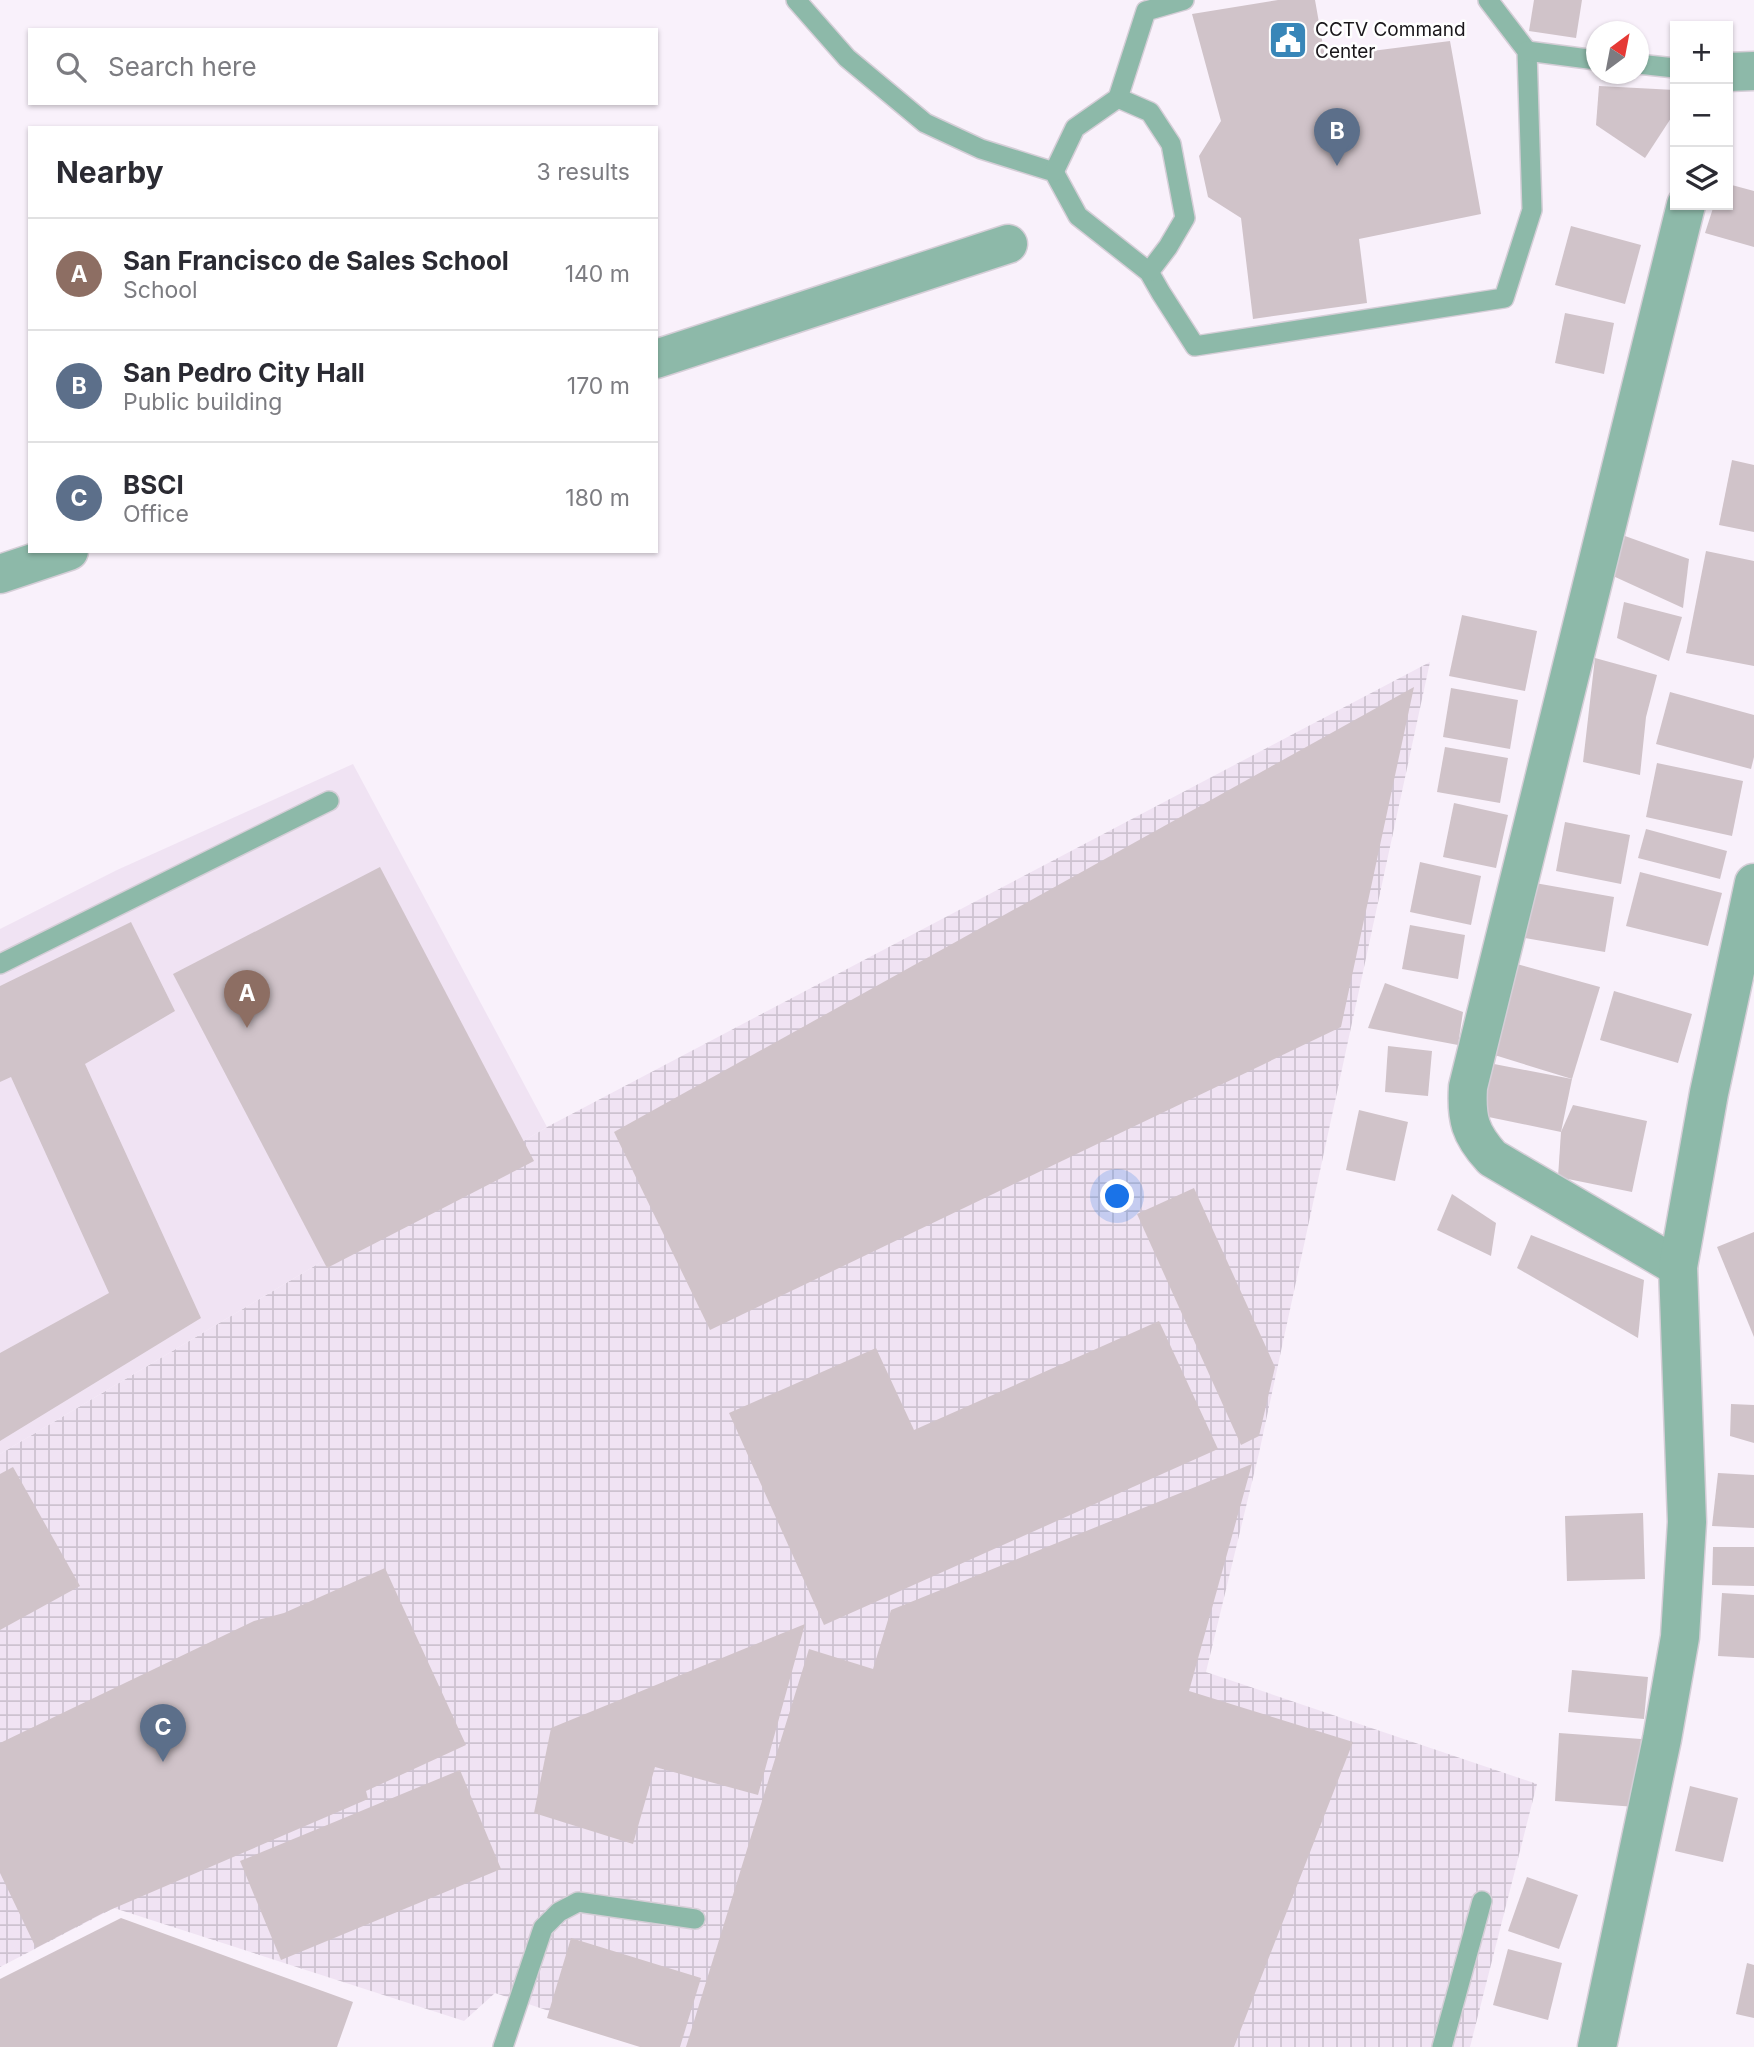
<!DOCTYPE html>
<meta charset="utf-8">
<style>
body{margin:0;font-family:Inter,sans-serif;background:#f7f7f7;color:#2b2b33}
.controls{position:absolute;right:21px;top:21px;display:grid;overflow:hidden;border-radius:0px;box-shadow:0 2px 5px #0004}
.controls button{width:63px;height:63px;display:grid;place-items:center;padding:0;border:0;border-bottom:2px solid #e1e1e2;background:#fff;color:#2b2b33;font:35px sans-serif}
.compass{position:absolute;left:1586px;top:21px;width:63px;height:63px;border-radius:50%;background:#fff;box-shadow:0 2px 5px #0004;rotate:32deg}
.you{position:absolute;left:1118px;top:1197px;width:24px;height:24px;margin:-18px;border:5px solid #fff;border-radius:50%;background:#1a73e8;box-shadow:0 0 0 10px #1a73e833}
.badge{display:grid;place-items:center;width:46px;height:46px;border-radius:50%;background:#3886b8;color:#fff;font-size:23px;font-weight:700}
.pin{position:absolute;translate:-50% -58px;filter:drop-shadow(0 2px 4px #0008)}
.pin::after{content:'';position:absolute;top:37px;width:24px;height:21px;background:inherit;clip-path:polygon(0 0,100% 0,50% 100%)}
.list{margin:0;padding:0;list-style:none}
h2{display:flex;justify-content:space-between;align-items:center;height:91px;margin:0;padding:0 28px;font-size:30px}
h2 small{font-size:23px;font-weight:400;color:#7c7c81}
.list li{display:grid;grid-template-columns:46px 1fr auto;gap:21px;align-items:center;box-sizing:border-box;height:112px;padding:0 28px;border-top:2px solid #e1e1e2}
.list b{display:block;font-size:26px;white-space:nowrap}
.list p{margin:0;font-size:23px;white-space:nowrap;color:#7c7c81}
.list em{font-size:23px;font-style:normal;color:#7c7c81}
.icon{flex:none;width:38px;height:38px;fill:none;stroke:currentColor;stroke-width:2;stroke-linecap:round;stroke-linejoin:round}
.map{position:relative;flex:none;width:1754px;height:2047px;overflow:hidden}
.search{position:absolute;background:#fff;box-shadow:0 2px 5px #0004;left:28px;top:28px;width:630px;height:77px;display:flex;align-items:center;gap:18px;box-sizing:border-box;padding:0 24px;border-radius:0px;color:#7c7c81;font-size:26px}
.panel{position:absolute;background:#fff;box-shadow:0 2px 5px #0004;left:28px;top:126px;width:630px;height:427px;border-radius:0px}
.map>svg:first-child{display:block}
.industrial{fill:url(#industrial-grid)}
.built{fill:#f0e3f3}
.building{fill:#d0c3c9}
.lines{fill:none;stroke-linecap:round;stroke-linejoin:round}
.service-casing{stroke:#d5ced7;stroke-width:22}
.minor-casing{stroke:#d5ced7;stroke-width:41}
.service{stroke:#8db9a9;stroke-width:19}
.minor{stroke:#8db9a9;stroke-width:38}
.labels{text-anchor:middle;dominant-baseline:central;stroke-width:5;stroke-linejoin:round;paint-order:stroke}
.poi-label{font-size:19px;fill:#1a171b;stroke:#fff;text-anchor:start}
</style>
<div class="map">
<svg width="1754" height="2047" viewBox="0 0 1754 2047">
<defs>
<pattern id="industrial-grid" width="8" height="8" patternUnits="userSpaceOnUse" patternTransform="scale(1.75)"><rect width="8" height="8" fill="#f0e3f3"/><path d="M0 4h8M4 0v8" fill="none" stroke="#cdc2d0"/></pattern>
</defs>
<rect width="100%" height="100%" fill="#f9f1fb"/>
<path class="industrial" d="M 1430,662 L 1259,1453 L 1206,1672 L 1537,1784 L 1470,2047 L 657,2047 L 495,1993 L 464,2021 L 114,1908 L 0,1967 L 0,1454 L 547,1127 Z"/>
<path class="built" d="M 353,764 L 547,1127 L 0,1454 L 0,929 L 117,870 Z"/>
<g class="building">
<path d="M 1278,0 L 1315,0 L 1325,57 L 1450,41 L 1481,214 L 1359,239 L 1367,303 L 1253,319 L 1241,218 L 1208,197 L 1199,156 L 1221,121 L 1192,14 Z"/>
<path d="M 1534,0 L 1582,0 L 1576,38 L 1529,31 Z"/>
<path d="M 1599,86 L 1675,90 L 1675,112 L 1645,158 L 1596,125 Z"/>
<path d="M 1728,184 L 1754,191 L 1754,247 L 1705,233 L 1714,205 L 1728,205 Z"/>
<path d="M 1571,226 L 1641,245 L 1625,304 L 1555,285 Z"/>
<path d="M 1565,313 L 1614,323 L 1604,374 L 1555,363 Z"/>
<path d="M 1732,460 L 1754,465 L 1754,532 L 1719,525 Z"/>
<path d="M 1625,536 L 1689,559 L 1683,608 L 1613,576 Z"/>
<path d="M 1706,551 L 1754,561 L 1754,666 L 1686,653 Z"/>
<path d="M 1624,602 L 1682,617 L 1669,661 L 1617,638 Z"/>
<path d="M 1462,615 L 1537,631 L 1525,691 L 1449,676 Z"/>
<path d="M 1595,658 L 1657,675 L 1646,717 L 1640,775 L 1583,762 Z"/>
<path d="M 1414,687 L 1341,1027 L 710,1330 L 614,1132 Z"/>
<path d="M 1451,688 L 1518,700 L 1510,749 L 1443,737 Z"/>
<path d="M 1670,692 L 1754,715 L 1754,757 L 1751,769 L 1656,744 Z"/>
<path d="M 1445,747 L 1508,758 L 1500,803 L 1437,792 Z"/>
<path d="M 1657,763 L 1743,781 L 1732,836 L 1646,817 Z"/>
<path d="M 1454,803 L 1508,815 L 1496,868 L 1443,857 Z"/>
<path d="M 1565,822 L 1630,835 L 1621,884 L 1556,871 Z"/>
<path d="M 1646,829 L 1727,851 L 1720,879 L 1638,858 Z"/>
<path d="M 1420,862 L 1481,876 L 1471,925 L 1410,912 Z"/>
<path d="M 380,867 L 534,1161 L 327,1268 L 173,974 Z"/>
<path d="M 1640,872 L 1722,893 L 1708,946 L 1626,926 Z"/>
<path d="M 1535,883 L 1614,897 L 1605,952 L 1525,938 Z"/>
<path d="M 131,922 L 175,1011 L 85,1064 L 201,1318 L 0,1441 L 0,1353 L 109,1293 L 11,1077 L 0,1082 L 0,986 Z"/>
<path d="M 1410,925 L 1465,935 L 1458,979 L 1402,969 Z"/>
<path d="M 1513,963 L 1600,987 L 1572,1079 L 1488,1053 Z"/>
<path d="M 1385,983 L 1463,1012 L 1458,1045 L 1368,1028 Z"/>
<path d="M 1614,991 L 1692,1014 L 1678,1063 L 1600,1040 Z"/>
<path d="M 1388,1046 L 1432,1051 L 1428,1096 L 1385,1092 Z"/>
<path d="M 1489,1063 L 1572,1079 L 1561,1132 L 1479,1115 Z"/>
<path d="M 1573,1105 L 1647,1121 L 1632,1192 L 1558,1177 L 1561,1132 Z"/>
<path d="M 1359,1110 L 1408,1122 L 1395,1181 L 1346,1170 Z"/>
<path d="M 1194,1188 L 1275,1367 L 1259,1436 L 1241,1445 L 1137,1214 Z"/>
<path d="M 1452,1194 L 1496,1223 L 1491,1256 L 1437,1230 Z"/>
<path d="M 1754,1232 L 1754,1337 L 1717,1247 Z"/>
<path d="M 1531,1235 L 1644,1280 L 1638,1338 L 1517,1268 Z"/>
<path d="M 1159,1321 L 1218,1449 L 824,1625 L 729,1413 L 876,1348 L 914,1430 Z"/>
<path d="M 1731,1404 L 1754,1405 L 1754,1443 L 1730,1436 Z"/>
<path d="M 1252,1464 L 1189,1691 L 1353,1742 L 1234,2047 L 686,2047 L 809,1649 L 873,1669 L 891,1610 Z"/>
<path d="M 13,1467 L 80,1586 L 0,1630 L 0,1474 Z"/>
<path d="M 1718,1473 L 1754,1475 L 1754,1528 L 1712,1526 Z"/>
<path d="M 1643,1513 L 1645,1579 L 1567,1581 L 1565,1516 Z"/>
<path d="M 1713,1547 L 1754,1547 L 1754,1586 L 1712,1585 Z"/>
<path d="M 385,1568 L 466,1745 L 366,1791 L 368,1799 L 103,1913 L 36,1948 L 0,1873 L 0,1743 L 254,1621 L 284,1613 Z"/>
<path d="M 1722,1593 L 1754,1595 L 1754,1658 L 1718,1656 Z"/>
<path d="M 805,1624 L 758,1795 L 655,1767 L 633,1844 L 534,1813 L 551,1728 Z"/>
<path d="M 1572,1670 L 1648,1677 L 1644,1719 L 1568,1712 Z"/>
<path d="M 1559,1733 L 1641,1739 L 1636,1807 L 1555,1801 Z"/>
<path d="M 460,1770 L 501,1869 L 281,1960 L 240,1861 Z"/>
<path d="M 1690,1786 L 1738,1798 L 1723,1862 L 1675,1851 Z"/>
<path d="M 1527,1877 L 1578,1895 L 1559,1949 L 1508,1931 Z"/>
<path d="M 121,1918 L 353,2002 L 337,2047 L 0,2047 L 0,1979 Z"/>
<path d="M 571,1938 L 701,1978 L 680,2047 L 640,2047 L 547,2018 Z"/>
<path d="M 1508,1949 L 1562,1963 L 1548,2020 L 1493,2005 Z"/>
<path d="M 1747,1963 L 1754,1965 L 1754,2018 L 1736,2014 Z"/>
</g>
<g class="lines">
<g class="service-casing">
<g id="service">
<path d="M 796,0 L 847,58 L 925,123 L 981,149 L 1054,172 L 1078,216 L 1149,272 L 1161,293 L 1195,346 L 1504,298 L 1532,210 L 1527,51 L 1488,0"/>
<path d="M 1527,51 L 1596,60"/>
<path d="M 1638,64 L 1675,68"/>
<path d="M 1118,98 L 1150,112 L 1171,144 L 1185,218 L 1168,247 L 1149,272"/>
<path d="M 1054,172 L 1075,128 L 1118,98 L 1146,11 L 1184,0"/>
<path d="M 0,964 L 329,801"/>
<path d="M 503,2047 L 543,1928 L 559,1912 L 578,1902 L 695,1919"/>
<path d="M 1442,2047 L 1482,1901"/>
</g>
</g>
<g class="minor-casing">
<g id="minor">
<path d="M 1728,72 L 1754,71"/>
<path d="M 656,359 L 1008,244"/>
<path d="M 0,574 L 69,551"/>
<path d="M 1678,1267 L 1492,1158 C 1470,1134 1466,1119 1468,1087 L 1686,205"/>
<path d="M 1597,2047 L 1662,1739 L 1680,1637 L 1687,1522 L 1678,1267 L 1709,1093 L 1754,883"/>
</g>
</g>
<use href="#service" class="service"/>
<use href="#minor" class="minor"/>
</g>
<defs>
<g id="civic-square" transform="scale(2.0125)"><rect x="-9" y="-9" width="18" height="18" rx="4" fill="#3886b8" stroke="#fff"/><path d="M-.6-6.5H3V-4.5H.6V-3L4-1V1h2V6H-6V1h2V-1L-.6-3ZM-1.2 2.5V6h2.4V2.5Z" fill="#fff"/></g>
</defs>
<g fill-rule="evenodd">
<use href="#civic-square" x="1288" y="40"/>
</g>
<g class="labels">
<g class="poi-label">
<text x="1315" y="29">CCTV Command<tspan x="1315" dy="22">Center</tspan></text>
</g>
</g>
</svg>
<div class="controls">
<button>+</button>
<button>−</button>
<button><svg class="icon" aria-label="layers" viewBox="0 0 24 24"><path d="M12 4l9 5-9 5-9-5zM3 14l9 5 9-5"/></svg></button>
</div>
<svg class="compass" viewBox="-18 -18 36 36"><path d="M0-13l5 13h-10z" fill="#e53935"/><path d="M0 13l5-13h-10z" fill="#7c7c81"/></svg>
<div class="you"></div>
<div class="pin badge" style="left:247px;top:1028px;background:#8d6e63">A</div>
<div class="pin badge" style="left:1337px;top:166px;background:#5c6f8a">B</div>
<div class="pin badge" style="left:163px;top:1762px;background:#5c6f8a">C</div>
<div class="search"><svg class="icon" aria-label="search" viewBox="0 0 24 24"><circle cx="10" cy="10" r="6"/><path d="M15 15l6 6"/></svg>Search here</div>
<section class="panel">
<h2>Nearby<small>3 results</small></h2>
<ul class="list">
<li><span class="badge" style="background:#8d6e63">A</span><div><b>San Francisco de Sales School</b><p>School</p></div><em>140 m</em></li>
<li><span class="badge" style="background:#5c6f8a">B</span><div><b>San Pedro City Hall</b><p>Public building</p></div><em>170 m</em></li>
<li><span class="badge" style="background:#5c6f8a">C</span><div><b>BSCI</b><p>Office</p></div><em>180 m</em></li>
</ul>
</section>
</div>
